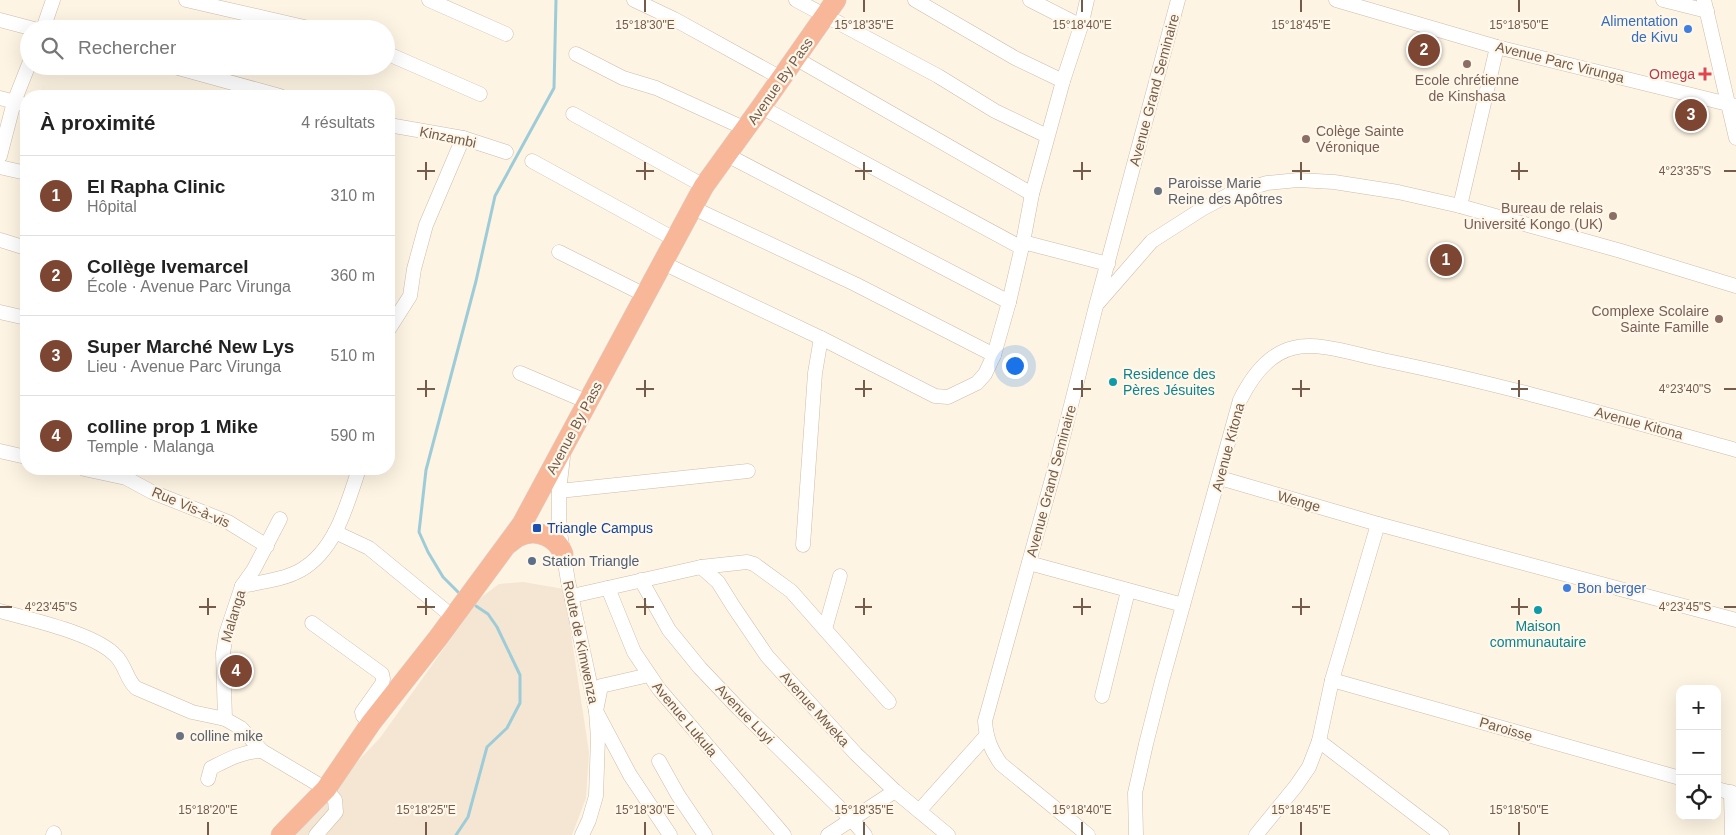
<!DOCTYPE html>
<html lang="fr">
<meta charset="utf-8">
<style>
body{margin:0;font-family:Helvetica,sans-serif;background:#f2f2f2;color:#222}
.controls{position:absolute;right:15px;bottom:15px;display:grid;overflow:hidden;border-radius:10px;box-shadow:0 5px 20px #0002}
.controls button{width:45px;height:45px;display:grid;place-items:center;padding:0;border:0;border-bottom:1px solid #e0e0e0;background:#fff;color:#222;font:25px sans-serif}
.you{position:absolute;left:1014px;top:365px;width:18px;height:18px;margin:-12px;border:4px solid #fff;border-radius:50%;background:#1a73e8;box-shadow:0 0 0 8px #1a73e833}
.badge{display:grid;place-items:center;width:32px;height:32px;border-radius:50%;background:#7c4632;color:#fff;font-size:16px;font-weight:700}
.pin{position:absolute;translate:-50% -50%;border:2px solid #fff;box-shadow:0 1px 5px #0006}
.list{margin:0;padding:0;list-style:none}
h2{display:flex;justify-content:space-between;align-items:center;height:65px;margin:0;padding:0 20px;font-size:21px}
h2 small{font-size:16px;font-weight:400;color:#767676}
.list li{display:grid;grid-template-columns:32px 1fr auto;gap:15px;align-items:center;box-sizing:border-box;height:80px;padding:0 20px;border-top:1px solid #e0e0e0}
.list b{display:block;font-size:19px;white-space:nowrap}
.list p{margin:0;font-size:16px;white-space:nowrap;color:#767676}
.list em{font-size:16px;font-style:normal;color:#767676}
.icon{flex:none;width:28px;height:28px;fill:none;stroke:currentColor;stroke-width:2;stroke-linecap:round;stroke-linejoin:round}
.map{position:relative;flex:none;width:1736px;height:835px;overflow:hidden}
.search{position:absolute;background:#fff;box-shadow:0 5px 20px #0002;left:20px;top:20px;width:375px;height:55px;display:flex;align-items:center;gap:12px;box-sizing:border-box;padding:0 18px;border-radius:28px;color:#767676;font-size:19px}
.panel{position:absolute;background:#fff;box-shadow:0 5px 20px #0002;left:20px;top:90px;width:375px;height:385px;border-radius:20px}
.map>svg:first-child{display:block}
.residential{fill:#f4e6d2}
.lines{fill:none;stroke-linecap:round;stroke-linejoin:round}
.stream{stroke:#9dccd8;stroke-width:3}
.minor-casing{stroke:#cebcaa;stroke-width:15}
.highway-casing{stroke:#dbd4d0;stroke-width:21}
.minor{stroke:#fff;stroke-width:14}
.highway{stroke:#f8b799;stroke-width:20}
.ticks{fill:none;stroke:#755b49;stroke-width:2}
.shop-dot{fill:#3f7fe0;stroke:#fff8ea;stroke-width:2}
.education-dot{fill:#8d6e63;stroke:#fff8ea;stroke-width:2}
.health-dot{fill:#e0444e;stroke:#fff8ea;stroke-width:2}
.worship-dot{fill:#6b7280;stroke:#fff8ea;stroke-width:2}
.culture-dot{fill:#0f9aa8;stroke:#fff8ea;stroke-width:2}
.transit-dot{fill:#1a4fb4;stroke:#fff8ea;stroke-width:2}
.service-dot{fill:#5c6f8a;stroke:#fff8ea;stroke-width:2}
.labels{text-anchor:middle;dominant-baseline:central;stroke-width:4.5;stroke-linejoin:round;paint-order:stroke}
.shop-label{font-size:14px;fill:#366cbe;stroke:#fff8ea;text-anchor:end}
.street-label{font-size:14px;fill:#755b49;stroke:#fff8ea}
.health-label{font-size:14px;fill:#be3a42;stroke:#fff8ea;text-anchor:end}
.education-label{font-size:14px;fill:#785e54;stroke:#fff8ea;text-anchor:end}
.worship-label{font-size:14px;fill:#5b616d;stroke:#fff8ea;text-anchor:start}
.culture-label{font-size:14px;fill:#0d838f;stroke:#fff8ea;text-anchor:start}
.transit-label{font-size:14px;fill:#164399;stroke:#fff8ea;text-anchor:start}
.service-label{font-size:14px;fill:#4e5e75;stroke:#fff8ea;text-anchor:start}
.ticks-label{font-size:12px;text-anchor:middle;fill:#755b49;stroke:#fff8ea;stroke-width:4.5;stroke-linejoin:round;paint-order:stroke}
</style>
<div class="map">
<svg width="1736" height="835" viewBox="0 0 1736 835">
<rect width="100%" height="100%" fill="#fdf4e3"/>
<path class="residential" d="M 523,582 L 564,589 L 589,752 L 586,798 L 572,835 L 287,835 L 380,738 L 479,599 L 499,584 Z"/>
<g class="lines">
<g class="stream">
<path d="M 459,593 L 443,577 L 428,552 L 419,532 L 426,470 L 476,281 L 495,196 L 554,88 L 556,0"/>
<path d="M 456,835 L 468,817 L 487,747 L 507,728 L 520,703 L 520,675 L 497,627 L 488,614 L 476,606"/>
</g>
<g class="minor-casing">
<g id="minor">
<path d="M 186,0 L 313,29"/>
<path d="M 429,0 L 506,34"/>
<path d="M 634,0 L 674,19 L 781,78"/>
<path d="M 796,0 L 938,76 L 995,111 L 1047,136"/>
<path d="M 915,0 L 1015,58 L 1063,81"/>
<path d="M 1030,0 L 1081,26"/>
<path d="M 1336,0 L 1497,47 L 1736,106"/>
<path d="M 1663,0 L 1707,11"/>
<path d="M 1704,0 L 1736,138"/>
<path d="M 0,20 L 34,29"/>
<path d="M 43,29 L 53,0"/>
<path d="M 386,53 L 480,94"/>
<path d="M 576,54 L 623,78 L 656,88 L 746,129"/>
<path d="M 795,58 L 1032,194"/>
<path d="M 171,66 L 280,96"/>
<path d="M 0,98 L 26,105"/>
<path d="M 761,107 L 1022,248"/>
<path d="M 573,114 L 704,186"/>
<path d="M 389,125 L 463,138 L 506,152"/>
<path d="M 725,154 L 1009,302"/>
<path d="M 0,156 L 14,102 L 29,64"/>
<path d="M 532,161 L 676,240"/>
<path d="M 0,167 L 26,173"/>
<path d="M 1460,206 L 1497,47"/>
<path d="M 691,207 L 855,284 L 994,355"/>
<path d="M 0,240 L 26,248"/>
<path d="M 1023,242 L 1108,264"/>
<path d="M 559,252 L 645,295"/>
<path d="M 663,263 L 821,338 L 935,396 L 948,397 L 977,383 L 985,374 L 994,355 L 1009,302 L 1023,242 L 1032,194 L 1063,81 L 1081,26 L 1087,0"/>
<path d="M 1098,303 L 1152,241 L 1202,209 L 1230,194 L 1267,183 L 1298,180 L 1334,182 L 1398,192 L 1460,206 L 1621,251 L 1736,286"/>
<path d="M 0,312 L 26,318"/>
<path d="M 389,329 L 410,296 L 414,269 L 426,225 L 463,138"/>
<path d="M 520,373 L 588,402"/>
<path d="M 0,451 L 26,457"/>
<path d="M 563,457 L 559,491 L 559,527 L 568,581 L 596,711 L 598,738 L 596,796 L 589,820 L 582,835"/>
<path d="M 84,469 L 126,478 L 152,492 L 228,522 L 267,546"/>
<path d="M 1220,478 L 1378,524 L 1736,620"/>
<path d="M 559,491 L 748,471"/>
<path d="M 280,519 L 254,569 L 242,586 L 226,634 L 223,653 L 225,719 L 241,728 L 262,751 L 326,789 L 335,800 L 336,812 L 316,835"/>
<path d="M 335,532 L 369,548 L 453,617"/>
<path d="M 803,545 L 815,373 L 821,338"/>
<path d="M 1029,563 L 1183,605"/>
<path d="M 701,567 L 718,582 L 733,606 L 767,656 L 856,754 L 895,791 L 948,835"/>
<path d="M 641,580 L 669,630 L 700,668 L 739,709 L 852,820 L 865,835"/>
<path d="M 242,586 C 261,582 283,580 301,570 C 336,550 347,504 359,469"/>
<path d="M 608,588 L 634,652 L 659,689 L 784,835"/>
<path d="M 572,596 L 701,567 L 747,562 L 754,564 L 791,591 L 889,702"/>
<path d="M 0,611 C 31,620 95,633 116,656 C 126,666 126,679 136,688 L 192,712 L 225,719"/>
<path d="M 312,623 L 382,674 L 383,679 L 382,684 L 362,712 L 363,716 L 371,723"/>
<path d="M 825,629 L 840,576"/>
<path d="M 649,675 L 601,686 L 596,711 L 630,775 L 670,835"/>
<path d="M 1332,680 L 1680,778"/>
<path d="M 1102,696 L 1128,591"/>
<path d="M 1319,741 L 1442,835"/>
<path d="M 659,761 L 678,795 L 705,835"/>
<path d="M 208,779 L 211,768 C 227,760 243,751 262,751"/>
<path d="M 1717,789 L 1736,794"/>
<path d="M 1731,792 L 1732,835"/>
<path d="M 919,811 L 986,736"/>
<path d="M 53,835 L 54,833"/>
<path d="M 828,835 L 895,791"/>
<path d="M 1088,835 L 1001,764 C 991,750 986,738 985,721 L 1057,461 L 1096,306 L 1178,0"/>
<path d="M 1136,835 L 1135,793 L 1146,744 L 1162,681 L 1240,400 C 1251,378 1268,354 1293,348 C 1318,341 1357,355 1383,360 C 1502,384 1619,418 1736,450"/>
<path d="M 1256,835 L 1296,786 L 1309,767 L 1319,741 L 1332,680 L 1378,524"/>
</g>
</g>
<g class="highway-casing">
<g id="highway">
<path d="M 508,544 C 512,542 515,538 518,537 C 535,527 557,537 563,554"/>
<path d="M 281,835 L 326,789 L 371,723 L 438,638 L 522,524 L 704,186 L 761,107 L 836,0"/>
</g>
</g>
<use href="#minor" class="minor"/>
<use href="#highway" class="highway"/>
</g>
<path class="ticks" d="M 645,0 L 645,12M 864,0 L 864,12M 1082,0 L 1082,12M 1301,0 L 1301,12M 1519,0 L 1519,12M 426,162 L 426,180M 645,162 L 645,180M 864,162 L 864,180M 1082,162 L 1082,180M 1301,162 L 1301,180M 1519,162 L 1519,180M 417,171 L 435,171M 636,171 L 654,171M 855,171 L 872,171M 1073,171 L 1091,171M 1292,171 L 1310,171M 1511,171 L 1528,171M 1724,171 L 1736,171M 426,380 L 426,397M 645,380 L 645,397M 864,380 L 864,397M 1082,380 L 1082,397M 1301,380 L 1301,397M 1519,380 L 1519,397M 417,389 L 435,389M 636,389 L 654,389M 855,389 L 872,389M 1073,389 L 1091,389M 1292,389 L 1310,389M 1511,389 L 1528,389M 1724,389 L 1736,389M 208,598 L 208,615M 426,598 L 426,615M 645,598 L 645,615M 864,598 L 864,615M 1082,598 L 1082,615M 1301,598 L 1301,615M 1519,598 L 1519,615M 0,607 L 12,607M 199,607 L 216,607M 417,607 L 435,607M 636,607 L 654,607M 855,607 L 872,607M 1073,607 L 1091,607M 1292,607 L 1310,607M 1511,607 L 1528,607M 1724,607 L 1736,607M 208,822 L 208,835M 426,822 L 426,835M 645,822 L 645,835M 864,822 L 864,835M 1082,822 L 1082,835M 1301,822 L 1301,835M 1519,822 L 1519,835"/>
<g class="shop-dot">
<circle cx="1688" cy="29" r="5"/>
<circle cx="1567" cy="588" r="5"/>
</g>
<g class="education-dot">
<circle cx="1467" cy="64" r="5"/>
<circle cx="1306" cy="139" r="5"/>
<circle cx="1613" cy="216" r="5"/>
<circle cx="1719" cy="319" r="5"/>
</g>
<path class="health-dot" d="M1702.5 66.5h5v5h5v5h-5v5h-5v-5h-5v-5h5z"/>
<g class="worship-dot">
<circle cx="1158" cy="191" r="5"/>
<circle cx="180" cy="736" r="5"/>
</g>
<g class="culture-dot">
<circle cx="1113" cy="382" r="5"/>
<circle cx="1538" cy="610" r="5"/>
</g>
<rect class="transit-dot" x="532" y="523" width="10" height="10" rx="2.5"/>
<circle class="service-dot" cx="532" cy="561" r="5"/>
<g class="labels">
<g class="shop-label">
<text x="1678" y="21">Alimentation<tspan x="1678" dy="16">de Kivu</tspan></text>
<text x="1577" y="588" text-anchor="start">Bon berger</text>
</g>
<g class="street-label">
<text transform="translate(1560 62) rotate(14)">Avenue Parc Virunga</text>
<text transform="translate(780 81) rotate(-55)">Avenue By Pass</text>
<text transform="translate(1154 90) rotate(-75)">Avenue Grand Seminaire</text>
<text transform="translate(448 137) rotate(12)">Kinzambi</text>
<text transform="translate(1639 423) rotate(15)">Avenue Kitona</text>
<text transform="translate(574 428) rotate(-62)">Avenue By Pass</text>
<text transform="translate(1228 447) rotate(-75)">Avenue Kitona</text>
<text transform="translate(1051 481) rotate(-75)">Avenue Grand Seminaire</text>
<text transform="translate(1299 501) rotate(16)">Wenge</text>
<text transform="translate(191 507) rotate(23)">Rue Vis-à-vis</text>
<text transform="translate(233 616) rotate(-73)">Malanga</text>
<text transform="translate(581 642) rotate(78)">Route de Kimwenza</text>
<text transform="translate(815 709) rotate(48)">Avenue Mweka</text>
<text transform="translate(745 714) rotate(46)">Avenue Luyi</text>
<text transform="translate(685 719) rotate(50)">Avenue Lukula</text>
<text transform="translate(1506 729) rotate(16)">Paroisse</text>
</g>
<g class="health-label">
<text x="1695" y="74">Omega</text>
</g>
<g class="education-label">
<text x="1467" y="80" text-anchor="middle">Ecole chrétienne<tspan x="1467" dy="16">de Kinshasa</tspan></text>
<text x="1316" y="131" text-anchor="start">Colège Sainte<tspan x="1316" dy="16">Véronique</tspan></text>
<text x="1603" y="208">Bureau de relais<tspan x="1603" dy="16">Université Kongo (UK)</tspan></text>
<text x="1709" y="311">Complexe Scolaire<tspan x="1709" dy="16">Sainte Famille</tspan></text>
</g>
<g class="worship-label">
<text x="1168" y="183">Paroisse Marie<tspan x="1168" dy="16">Reine des Apôtres</tspan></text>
<text x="190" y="736">colline mike</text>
</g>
<g class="culture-label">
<text x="1123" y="374">Residence des<tspan x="1123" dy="16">Pères Jésuites</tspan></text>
<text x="1538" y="626" text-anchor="middle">Maison<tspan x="1538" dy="16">communautaire</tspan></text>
</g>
<g class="transit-label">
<text x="547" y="528">Triangle Campus</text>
</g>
<g class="service-label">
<text x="542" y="561">Station Triangle</text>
</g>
</g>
<g class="ticks-label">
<text x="645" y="29">15°18'30"E</text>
<text x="864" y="29">15°18'35"E</text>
<text x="1082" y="29">15°18'40"E</text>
<text x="1301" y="29">15°18'45"E</text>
<text x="1519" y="29">15°18'50"E</text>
<text x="1685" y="175">4°23'35"S</text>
<text x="1685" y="393">4°23'40"S</text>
<text x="51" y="611">4°23'45"S</text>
<text x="1685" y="611">4°23'45"S</text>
<text x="208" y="814">15°18'20"E</text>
<text x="426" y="814">15°18'25"E</text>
<text x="645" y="814">15°18'30"E</text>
<text x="864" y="814">15°18'35"E</text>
<text x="1082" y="814">15°18'40"E</text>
<text x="1301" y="814">15°18'45"E</text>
<text x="1519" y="814">15°18'50"E</text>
</g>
</svg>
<div class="controls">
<button>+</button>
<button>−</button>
<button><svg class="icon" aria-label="locate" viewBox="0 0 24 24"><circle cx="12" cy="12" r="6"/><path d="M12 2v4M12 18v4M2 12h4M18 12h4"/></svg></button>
</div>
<div class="you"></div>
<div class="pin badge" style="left:1446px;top:260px">1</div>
<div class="pin badge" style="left:1424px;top:50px">2</div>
<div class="pin badge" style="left:1691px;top:115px">3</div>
<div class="pin badge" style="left:236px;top:671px">4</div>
<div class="search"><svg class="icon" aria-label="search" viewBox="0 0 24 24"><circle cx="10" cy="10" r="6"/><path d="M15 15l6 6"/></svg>Rechercher</div>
<section class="panel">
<h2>À proximité<small>4 résultats</small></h2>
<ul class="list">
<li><span class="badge">1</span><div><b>El Rapha Clinic</b><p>Hôpital</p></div><em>310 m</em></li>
<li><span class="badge">2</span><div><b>Collège Ivemarcel</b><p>École · Avenue Parc Virunga</p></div><em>360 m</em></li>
<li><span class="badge">3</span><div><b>Super Marché New Lys</b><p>Lieu · Avenue Parc Virunga</p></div><em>510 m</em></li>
<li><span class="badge">4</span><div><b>colline prop 1 Mike</b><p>Temple · Malanga</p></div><em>590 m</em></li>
</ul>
</section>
</div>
